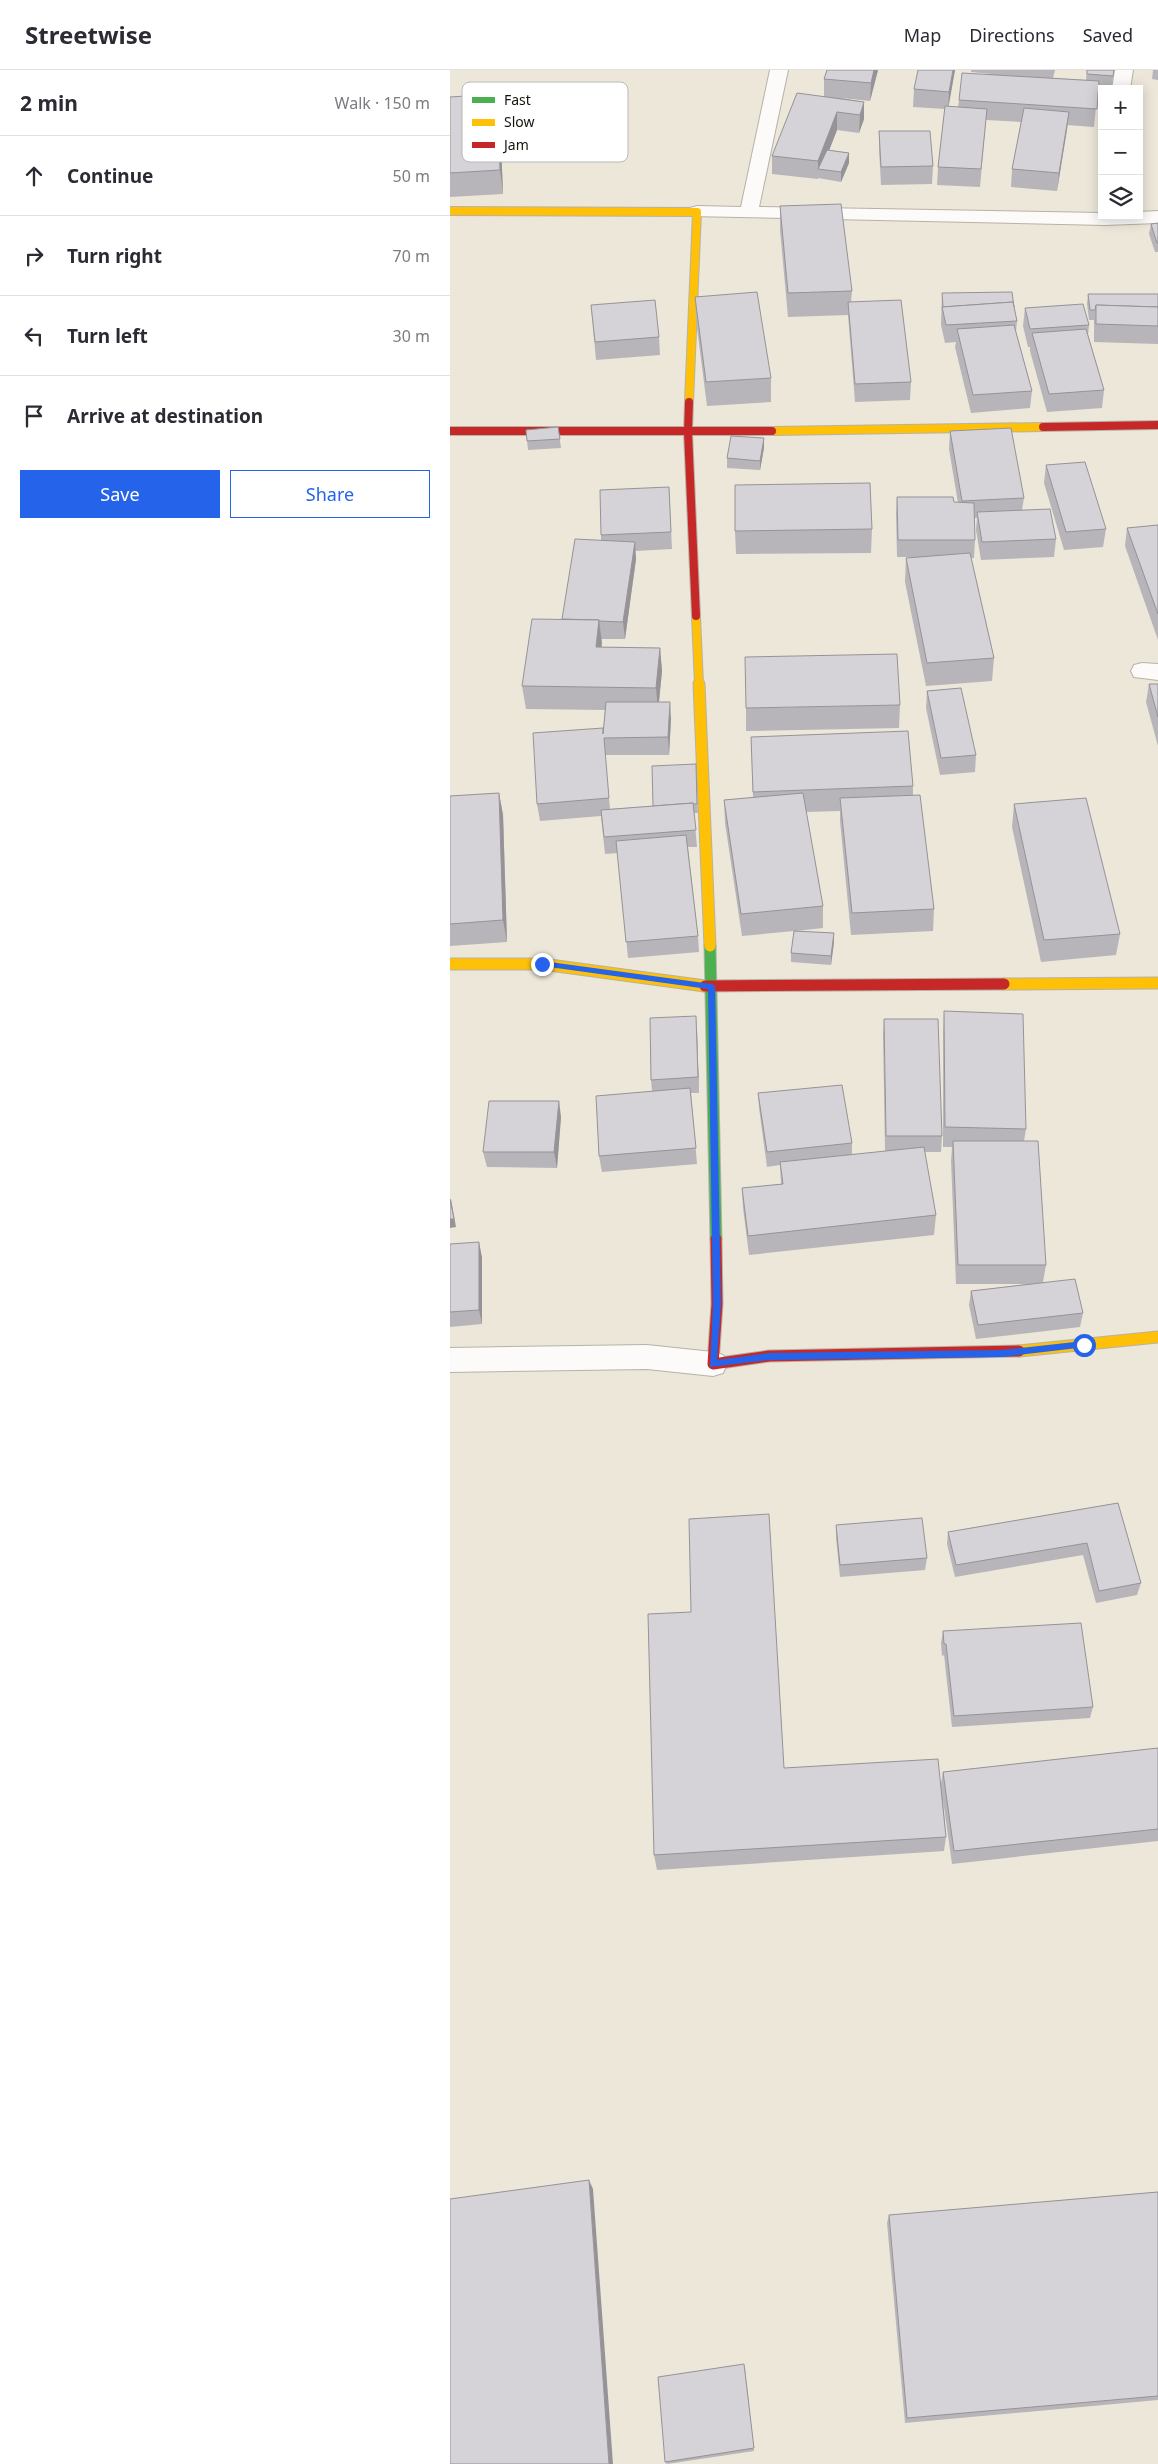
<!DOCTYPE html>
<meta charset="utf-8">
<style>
body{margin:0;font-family:"Noto Sans",sans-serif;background:#f2f2f3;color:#2b2b33}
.controls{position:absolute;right:15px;top:15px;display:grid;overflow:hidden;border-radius:0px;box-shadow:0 2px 12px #0003}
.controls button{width:45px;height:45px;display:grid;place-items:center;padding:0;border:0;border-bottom:1px solid #e1e1e2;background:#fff;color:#2b2b33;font:25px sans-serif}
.stop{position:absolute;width:15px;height:15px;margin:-11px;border:4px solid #2563eb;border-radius:50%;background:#fff}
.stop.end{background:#2563eb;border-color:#fff;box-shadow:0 1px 5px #0008}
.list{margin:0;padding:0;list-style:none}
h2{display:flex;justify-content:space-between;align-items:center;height:65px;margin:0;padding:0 20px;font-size:21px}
h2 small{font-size:16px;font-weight:400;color:#7c7c81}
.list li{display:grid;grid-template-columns:32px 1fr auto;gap:15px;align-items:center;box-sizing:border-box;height:80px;padding:0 20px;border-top:1px solid #e1e1e2}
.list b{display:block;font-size:19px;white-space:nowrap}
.list em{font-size:16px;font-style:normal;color:#7c7c81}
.actions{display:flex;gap:10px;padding:15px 20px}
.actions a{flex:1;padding:11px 0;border:1px solid #2563eb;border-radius:0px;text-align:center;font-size:18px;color:#2563eb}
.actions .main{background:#2563eb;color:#fff}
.icon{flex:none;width:28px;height:28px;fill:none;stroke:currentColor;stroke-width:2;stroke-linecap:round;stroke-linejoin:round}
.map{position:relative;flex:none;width:708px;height:2394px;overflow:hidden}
header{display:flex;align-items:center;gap:30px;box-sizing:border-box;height:70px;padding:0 25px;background:#fff;border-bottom:1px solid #e1e1e2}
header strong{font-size:24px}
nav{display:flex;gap:28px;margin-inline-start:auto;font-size:18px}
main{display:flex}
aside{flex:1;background:#fff}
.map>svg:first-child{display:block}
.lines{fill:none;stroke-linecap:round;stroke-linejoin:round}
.street-casing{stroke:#b6b2a7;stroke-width:2}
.fast-casing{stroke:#b6b2a7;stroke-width:13}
.slow-far1-casing{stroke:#b6b2a7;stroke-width:10}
.slow-casing{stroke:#b6b2a7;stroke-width:13}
.jam-far1-casing{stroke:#b6b2a7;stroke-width:10}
.jam-casing{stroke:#b6b2a7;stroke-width:13}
.street{fill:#fcfbf9;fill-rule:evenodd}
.fast{stroke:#4caf50;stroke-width:11}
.slow-far1{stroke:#ffc107;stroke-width:8}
.slow{stroke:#ffc107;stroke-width:11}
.jam-far1{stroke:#c62828;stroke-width:8}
.jam{stroke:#c62828;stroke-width:11}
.wall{fill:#b7b5ba}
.shaded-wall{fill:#959397}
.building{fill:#d5d2d8;stroke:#959397}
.route{fill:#2563eb}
.key{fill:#fff;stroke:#b9b8b6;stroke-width:1}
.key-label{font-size:14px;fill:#17140b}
</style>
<header>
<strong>Streetwise</strong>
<nav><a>Map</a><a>Directions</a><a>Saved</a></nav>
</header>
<main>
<aside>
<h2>2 min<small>Walk · 150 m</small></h2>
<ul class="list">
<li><svg class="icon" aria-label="ahead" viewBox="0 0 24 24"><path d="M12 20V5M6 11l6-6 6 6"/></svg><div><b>Continue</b></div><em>50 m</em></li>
<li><svg class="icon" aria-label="right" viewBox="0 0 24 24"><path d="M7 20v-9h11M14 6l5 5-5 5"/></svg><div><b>Turn right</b></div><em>70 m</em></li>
<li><svg class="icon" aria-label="left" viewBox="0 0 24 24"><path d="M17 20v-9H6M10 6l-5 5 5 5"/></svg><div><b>Turn left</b></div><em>30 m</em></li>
<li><svg class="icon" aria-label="arrive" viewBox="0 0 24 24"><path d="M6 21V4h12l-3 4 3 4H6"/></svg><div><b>Arrive at destination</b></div></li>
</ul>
<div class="actions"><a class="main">Save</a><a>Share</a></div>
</aside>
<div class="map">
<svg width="708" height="2394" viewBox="0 0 708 2394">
<rect width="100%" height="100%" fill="#ece7d9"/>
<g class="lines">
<g class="street-casing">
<g id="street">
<path d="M 320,0 L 338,0 L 309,137 L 652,143 L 652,146 L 689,146 L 689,142 L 708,141 L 708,153 L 655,155 L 240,146 L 237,142 L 240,138 L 247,136 L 291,137 Z"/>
<path d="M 665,0 L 683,0 L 680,19 L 662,19 Z"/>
<path d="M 692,593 L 708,594 L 708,610 L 684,607 L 681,601 L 684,595 Z"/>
<path d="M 197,1275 L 263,1282 L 273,1285 L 277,1294 L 273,1303 L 263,1306 L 197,1299 L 0,1302 L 0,1278 Z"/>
</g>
</g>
<g class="fast-casing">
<path id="fast" d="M 260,876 L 266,1169"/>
</g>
<g class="slow-far1-casing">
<g id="slow-far1">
<path d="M 0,141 L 247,142 L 239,332"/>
<path d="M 322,361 L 593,357"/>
<path d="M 246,546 L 249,615"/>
</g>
</g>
<g class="slow-casing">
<g id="slow">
<path d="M 249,614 L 260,876"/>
<path d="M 0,894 L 92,894 L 255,916"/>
<path d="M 554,914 L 708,913"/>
<path d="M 569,1281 L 708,1267"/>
</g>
</g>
<g class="jam-far1-casing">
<g id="jam-far1">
<path d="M 239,332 L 238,362 L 246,546"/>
<path d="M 593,357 L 708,355"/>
<path d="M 0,361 L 322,361"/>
</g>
</g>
<g class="jam-casing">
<g id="jam">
<path d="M 255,916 L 554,914"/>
<path d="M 266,1169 L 267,1234 L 263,1294 L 319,1286 L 569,1281"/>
</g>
</g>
<use href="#street" class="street"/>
<use href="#fast" class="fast"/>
<use href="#slow-far1" class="slow-far1"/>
<use href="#slow" class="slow"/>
<use href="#jam-far1" class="jam-far1"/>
<use href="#jam" class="jam"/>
</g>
<g class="wall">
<path d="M 377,0 L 428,0 L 420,31 L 391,28 L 414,32 L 414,49 L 409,63 L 387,60 L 379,80 L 399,83 L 399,93 L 391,112 L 368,108 L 368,109 L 322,104 L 322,86 L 374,26 L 374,9 Z"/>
<path d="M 505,0 L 498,37 L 508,37 L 509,30 L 541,4 L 521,2 L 521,0 L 605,0 L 603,8 L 636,10 L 637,0 L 664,0 L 662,16 L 648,15 L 644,57 L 617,55 L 607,121 L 561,117 L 562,99 L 571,52 L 536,50 L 530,117 L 487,115 L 488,97 L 495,39 L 463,37 L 464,19 Z"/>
<path d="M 703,0 L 708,0 L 708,10 L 702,9 Z"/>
<path d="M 0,27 L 50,48 L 53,124 L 0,127 Z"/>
<path d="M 429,61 L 483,96 L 482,114 L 431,115 L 429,79 Z"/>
<path d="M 330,136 L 402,221 L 401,232 L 461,312 L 460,330 L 405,332 L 398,245 L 338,247 L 330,160 Z"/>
<path d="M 708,153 L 708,182 L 705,182 L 699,164 L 701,154 Z"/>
<path d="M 492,223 L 564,237 L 567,251 L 566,262 L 582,321 L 580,338 L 521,343 L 505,277 L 506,272 L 495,273 L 491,255 Z"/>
<path d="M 638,224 L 708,224 L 708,274 L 644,272 L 644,250 L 639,250 L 637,234 Z"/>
<path d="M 245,227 L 321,308 L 321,332 L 257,336 L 246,250 Z"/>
<path d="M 141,235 L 209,267 L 210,285 L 146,290 Z"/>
<path d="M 575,238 L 639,255 L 638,265 L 654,320 L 652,338 L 597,342 L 580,281 L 580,277 L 578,277 L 573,256 Z"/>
<path d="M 108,357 L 111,378 L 78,380 L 76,360 Z"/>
<path d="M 500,361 L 574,428 L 572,440 L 606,469 L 604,487 L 531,490 L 526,460 L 527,448 L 524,448 L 525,470 L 524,488 L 521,488 L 544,588 L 542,611 L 476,616 L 455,512 L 456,488 L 466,487 L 447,487 L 446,444 L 447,427 L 508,433 L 499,379 Z"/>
<path d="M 314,378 L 310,400 L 277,398 L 277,388 Z"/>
<path d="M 596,395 L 656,459 L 653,477 L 614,480 L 594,413 Z"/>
<path d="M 219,417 L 222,479 L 185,481 L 186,489 L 175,569 L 151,569 L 151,577 L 210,578 L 212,601 L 209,632 L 221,649 L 219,685 L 155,685 L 160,739 L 203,736 L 246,694 L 248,743 L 244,743 L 247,777 L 238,777 L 248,866 L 249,882 L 178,888 L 168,783 L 155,784 L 151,746 L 90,751 L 87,734 L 153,663 L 155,640 L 76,639 L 72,616 L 112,549 L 151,470 L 151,465 Z"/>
<path d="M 708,455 L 708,570 L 675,476 L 677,458 Z"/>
<path d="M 422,459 L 421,483 L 286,484 L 285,461 Z"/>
<path d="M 699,614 L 708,614 L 708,676 L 696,632 Z"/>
<path d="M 477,621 L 526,685 L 525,702 L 490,705 L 476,638 Z"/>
<path d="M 450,635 L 449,658 L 296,661 L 296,638 Z"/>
<path d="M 301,667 L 463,716 L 463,725 L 484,839 L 483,861 L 401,865 L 390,751 L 390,741 L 356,742 L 373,836 L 373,858 L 346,861 L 384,863 L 384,872 L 381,895 L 341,892 L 341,883 L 344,861 L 292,866 L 275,753 L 274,730 L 303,728 Z"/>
<path d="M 49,723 L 53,745 L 57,872 L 0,876 L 0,726 Z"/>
<path d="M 564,734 L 670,864 L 666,885 L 591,892 L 562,757 Z"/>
<path d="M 494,941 L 576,1059 L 574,1071 L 596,1195 L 593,1212 L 633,1243 L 630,1257 L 526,1269 L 519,1235 L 521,1221 L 577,1214 L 506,1214 L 501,1091 L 502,1077 L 493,1077 L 493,963 Z"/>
<path d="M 434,949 L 492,1066 L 491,1082 L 474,1082 L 486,1145 L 484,1165 L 299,1185 L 293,1138 L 292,1118 L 331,1114 L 330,1095 L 317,1097 L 309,1038 L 308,1023 L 402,1073 L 402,1085 L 435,1081 L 433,965 Z"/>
<path d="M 247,962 L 249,1023 L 241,1023 L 247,1094 L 152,1102 L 149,1086 L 202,1021 L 201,1010 Z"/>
<path d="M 111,1047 L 107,1098 L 37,1097 L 33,1082 Z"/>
<path d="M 0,1174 L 32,1187 L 32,1254 L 0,1257 Z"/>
<path d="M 668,1433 L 691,1513 L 687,1525 L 646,1533 L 633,1485 L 505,1507 L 497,1474 L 498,1462 Z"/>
<path d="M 386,1455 L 477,1488 L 475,1500 L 390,1507 L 386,1468 Z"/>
<path d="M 493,1561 L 643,1637 L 640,1648 L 502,1657 L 494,1585 L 492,1586 L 491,1573 Z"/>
<path d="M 708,1678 L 708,1771 L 502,1794 L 493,1730 L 496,1767 L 494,1781 L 207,1800 L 204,1785 L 334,1698 L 491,1713 L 493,1702 Z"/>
<path d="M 708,2122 L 708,2330 L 455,2353 L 437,2153 L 439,2145 Z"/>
<path d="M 295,2298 L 304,2381 L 217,2394 L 215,2392 Z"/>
</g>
<g class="shaded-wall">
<path d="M 424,0 L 428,0 L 420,31 L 421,13 Z"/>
<path d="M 503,0 L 505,0 L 498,40 L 499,22 Z"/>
<path d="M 47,24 L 50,48 L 53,124 L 50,100 Z"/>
<path d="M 414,32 L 414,49 L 409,63 L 410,45 Z"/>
<path d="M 387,42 L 387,60 L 372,99 L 368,99 L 368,109 L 368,91 Z"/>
<path d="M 619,42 L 617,60 L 607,121 L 609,103 Z"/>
<path d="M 399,83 L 399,93 L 391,112 L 391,102 Z"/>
<path d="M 314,368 L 314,378 L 310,400 L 310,391 Z"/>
<path d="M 185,472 L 186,489 L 175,569 L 173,552 Z"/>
<path d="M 149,550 L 152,573 L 149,600 L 146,577 Z"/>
<path d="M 210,578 L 212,601 L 208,641 L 206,618 Z"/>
<path d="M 220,632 L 221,649 L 219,685 L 218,667 Z"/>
<path d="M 49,723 L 53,745 L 57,872 L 53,850 Z"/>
<path d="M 384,863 L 384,872 L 381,895 L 381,886 Z"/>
<path d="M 246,946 L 247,962 L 249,1023 L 248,1007 Z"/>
<path d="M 109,1031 L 111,1047 L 107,1098 L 104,1082 Z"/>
<path d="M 1,1129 L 6,1157 L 0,1158 L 0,1149 Z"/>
<path d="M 29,1172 L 32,1187 L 32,1254 L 29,1240 Z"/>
<path d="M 139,2110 L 143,2119 L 163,2394 L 159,2394 Z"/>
</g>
<g class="building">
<path d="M 377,0 L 424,0 L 421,13 L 374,9 Z"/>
<path d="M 468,0 L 503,0 L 499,22 L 464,19 Z"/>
<path d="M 637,0 L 664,0 L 663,6 L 637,4 Z"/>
<path d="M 512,3 L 649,11 L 647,39 L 509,30 Z"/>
<path d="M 347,23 L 414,32 L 410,45 L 387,42 L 368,91 L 322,86 Z"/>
<path d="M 47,24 L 50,100 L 0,103 L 0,27 Z"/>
<path d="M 495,36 L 537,39 L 531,99 L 488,97 Z"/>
<path d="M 574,38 L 619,42 L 609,103 L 562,99 Z"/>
<path d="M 429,61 L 480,61 L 483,96 L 431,97 Z"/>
<path d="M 377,80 L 399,83 L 391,102 L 368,99 Z"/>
<path d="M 391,134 L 402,221 L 338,223 L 330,136 Z"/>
<path d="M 708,153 L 708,173 L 707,173 L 701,154 Z"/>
<path d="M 307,222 L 321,308 L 256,312 L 245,227 Z"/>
<path d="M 562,222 L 564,237 L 563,232 L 493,237 L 492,223 Z"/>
<path d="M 638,224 L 708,224 L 708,237 L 646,235 L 645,240 L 640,240 Z"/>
<path d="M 205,230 L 209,267 L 145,272 L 141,235 Z"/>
<path d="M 451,230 L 461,312 L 405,314 L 398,232 Z"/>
<path d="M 563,232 L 567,251 L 496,255 L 492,237 Z"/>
<path d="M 633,234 L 639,255 L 580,259 L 575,238 Z"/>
<path d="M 646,235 L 708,237 L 708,256 L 646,254 Z"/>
<path d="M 564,255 L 582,321 L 523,325 L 507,259 Z"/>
<path d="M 636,259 L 654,320 L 599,324 L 582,263 Z"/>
<path d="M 108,357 L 110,369 L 77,371 L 76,360 Z"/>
<path d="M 561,358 L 574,428 L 512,431 L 500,361 Z"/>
<path d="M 281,366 L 314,368 L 310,391 L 277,388 Z"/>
<path d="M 635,392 L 656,459 L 616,462 L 596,395 Z"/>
<path d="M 420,413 L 422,459 L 285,461 L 285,415 Z"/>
<path d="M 219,417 L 221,462 L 151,465 L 150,420 Z"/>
<path d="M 447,427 L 503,427 L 504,432 L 524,433 L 525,470 L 448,470 Z"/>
<path d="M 600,439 L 606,469 L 532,472 L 527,442 Z"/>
<path d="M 708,455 L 708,544 L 677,458 Z"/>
<path d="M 125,469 L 185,472 L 173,552 L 149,551 L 149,550 L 112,549 Z"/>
<path d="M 520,483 L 544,588 L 477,593 L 456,488 Z"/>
<path d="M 82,549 L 149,550 L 146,577 L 210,578 L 206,618 L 72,616 Z"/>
<path d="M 447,584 L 450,635 L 296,638 L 295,587 Z"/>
<path d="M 699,614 L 708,614 L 708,647 Z"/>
<path d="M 511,618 L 526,685 L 491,688 L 477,621 Z"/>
<path d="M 156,632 L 220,632 L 218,667 L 154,668 L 159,728 L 87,734 L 83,663 L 153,658 L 153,664 Z"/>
<path d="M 458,661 L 463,716 L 303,722 L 301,667 Z"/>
<path d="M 246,694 L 247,734 L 243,734 L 243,733 L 203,736 L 202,696 Z"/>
<path d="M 49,723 L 53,850 L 0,854 L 0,726 Z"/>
<path d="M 353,723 L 373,836 L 291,844 L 274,730 Z"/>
<path d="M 470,725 L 484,839 L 402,843 L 390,728 Z"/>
<path d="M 636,728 L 670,864 L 594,870 L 564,734 Z"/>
<path d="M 243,733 L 246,760 L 154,767 L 151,740 Z"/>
<path d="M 236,765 L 248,866 L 176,872 L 166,771 Z"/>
<path d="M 344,861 L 384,863 L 381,886 L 341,883 Z"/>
<path d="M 494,941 L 573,944 L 576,1059 L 495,1057 Z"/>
<path d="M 246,946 L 248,1007 L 201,1010 L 200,948 Z"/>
<path d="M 434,949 L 488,949 L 492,1066 L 436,1066 Z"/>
<path d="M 392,1015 L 402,1073 L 317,1082 L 308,1023 Z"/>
<path d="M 240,1018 L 246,1078 L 149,1086 L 146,1026 Z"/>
<path d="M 39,1031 L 109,1031 L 104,1082 L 33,1082 Z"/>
<path d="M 503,1071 L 588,1071 L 596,1195 L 508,1195 Z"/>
<path d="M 474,1077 L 486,1145 L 298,1166 L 292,1118 L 333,1114 L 330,1092 Z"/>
<path d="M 0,1129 L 4,1149 L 0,1149 Z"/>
<path d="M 29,1172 L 29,1240 L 0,1242 L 0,1174 Z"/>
<path d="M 625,1209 L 633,1243 L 528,1255 L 521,1221 Z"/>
<path d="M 668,1433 L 691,1513 L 649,1521 L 637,1473 L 506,1495 L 498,1462 Z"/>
<path d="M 319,1444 L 334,1698 L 488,1689 L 496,1767 L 204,1785 L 198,1544 L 241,1542 L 239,1449 Z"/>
<path d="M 472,1448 L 477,1488 L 390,1495 L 386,1455 Z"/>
<path d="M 631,1553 L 643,1637 L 504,1646 L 496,1574 L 494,1574 L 493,1561 Z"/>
<path d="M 708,1678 L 708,1759 L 504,1781 L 493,1702 Z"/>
<path d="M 139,2110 L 159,2394 L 0,2394 L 0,2129 Z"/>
<path d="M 708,2122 L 708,2326 L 457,2348 L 439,2145 Z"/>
<path d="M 294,2294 L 304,2378 L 215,2392 L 208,2307 Z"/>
</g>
<path class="route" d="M 92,891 L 262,914 L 265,916 L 271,1234 L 267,1290 L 319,1283 L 552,1280 L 634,1271 L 636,1272 L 636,1277 L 552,1287 L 319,1290 L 260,1297 L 263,1234 L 258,919 L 92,896 L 88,894 Z"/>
<rect x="12" y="12" width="166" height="80" rx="8" class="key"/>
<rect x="22" y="27" width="23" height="6" fill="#4caf50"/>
<rect x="22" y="49" width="23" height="7" fill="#ffc107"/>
<rect x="22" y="72" width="23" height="6" fill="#c62828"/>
<g class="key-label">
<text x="54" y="35">Fast</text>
<text x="54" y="57">Slow</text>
<text x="54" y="80">Jam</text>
</g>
</svg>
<div class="controls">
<button>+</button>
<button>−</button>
<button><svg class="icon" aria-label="layers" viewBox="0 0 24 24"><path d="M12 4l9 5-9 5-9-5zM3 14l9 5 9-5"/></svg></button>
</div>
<div class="stop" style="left:634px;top:1275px"></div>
<div class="stop end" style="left:92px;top:894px"></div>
</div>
</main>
